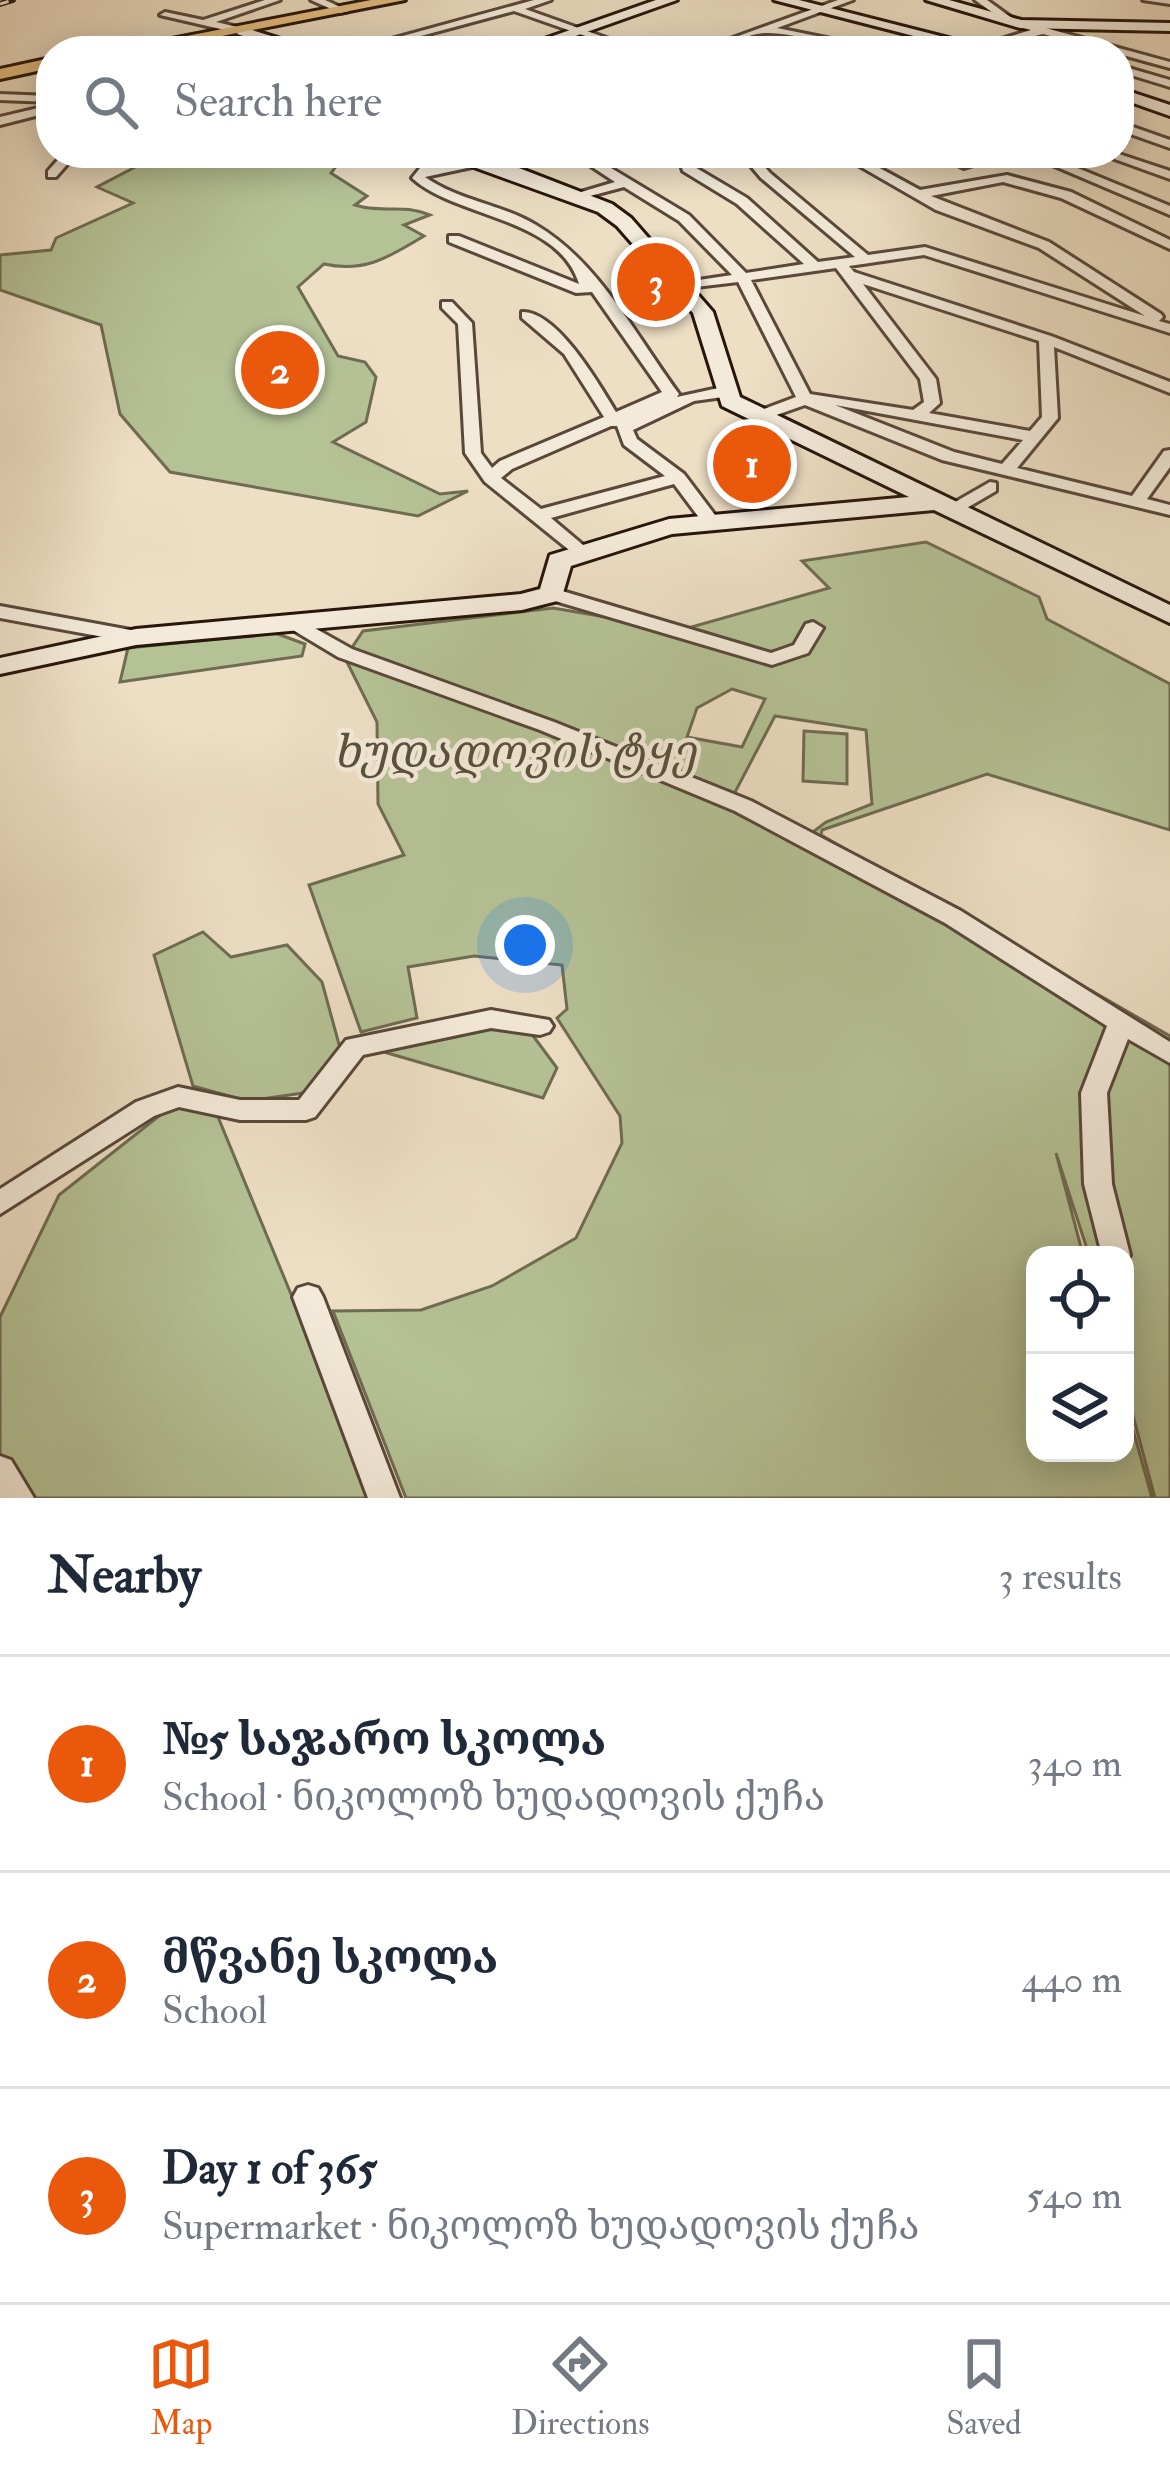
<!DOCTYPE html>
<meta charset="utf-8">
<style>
body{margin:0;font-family:"IM FELL Double Pica","Noto Serif Georgian",serif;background:#f2f2f3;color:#1f2937}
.controls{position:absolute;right:36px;bottom:36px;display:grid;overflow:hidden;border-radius:24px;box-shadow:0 6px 30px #0003}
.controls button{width:108px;height:108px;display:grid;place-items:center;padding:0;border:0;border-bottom:3px solid #e0e1e3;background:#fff;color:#1f2937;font:60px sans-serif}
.you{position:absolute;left:525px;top:945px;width:42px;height:42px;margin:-30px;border:9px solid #fff;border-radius:50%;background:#1a73e8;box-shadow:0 0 0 18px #1a73e833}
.badge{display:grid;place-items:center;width:78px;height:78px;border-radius:50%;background:#ea580c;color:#fff;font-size:39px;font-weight:700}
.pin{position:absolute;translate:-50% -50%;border:6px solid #fff;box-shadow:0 3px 12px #0006}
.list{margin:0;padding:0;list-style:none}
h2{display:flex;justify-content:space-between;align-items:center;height:156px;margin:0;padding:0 48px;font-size:51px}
h2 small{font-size:39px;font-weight:400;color:#747a83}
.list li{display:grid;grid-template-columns:78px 1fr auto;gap:36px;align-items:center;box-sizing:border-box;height:216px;padding:0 48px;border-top:3px solid #e0e1e3}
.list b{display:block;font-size:45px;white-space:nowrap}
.list p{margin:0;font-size:39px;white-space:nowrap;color:#747a83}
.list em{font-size:39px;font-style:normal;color:#747a83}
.icon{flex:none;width:66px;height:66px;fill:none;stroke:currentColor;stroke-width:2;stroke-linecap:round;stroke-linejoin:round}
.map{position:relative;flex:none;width:1170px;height:1498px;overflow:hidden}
.search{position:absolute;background:#fff;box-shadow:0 6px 30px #0003;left:36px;right:36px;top:36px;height:132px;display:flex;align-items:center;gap:30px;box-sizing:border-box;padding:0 42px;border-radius:48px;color:#747a83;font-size:45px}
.sheet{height:804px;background:#fff}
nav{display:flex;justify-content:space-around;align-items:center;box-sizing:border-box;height:168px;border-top:3px solid #e0e1e3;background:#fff;font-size:33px;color:#747a83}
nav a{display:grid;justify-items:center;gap:6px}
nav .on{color:#ea580c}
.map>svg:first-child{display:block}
.green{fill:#b5c296;stroke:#6e6c51;stroke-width:3;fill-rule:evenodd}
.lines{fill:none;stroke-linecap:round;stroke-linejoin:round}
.street-casing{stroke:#59483a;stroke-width:6}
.secondary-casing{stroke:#28160c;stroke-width:6}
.primary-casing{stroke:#28160c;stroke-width:6}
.street{fill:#f3ead9;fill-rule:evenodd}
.secondary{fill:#f3ead9;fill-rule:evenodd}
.primary{fill:#e6bf82;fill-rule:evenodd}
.rail-casing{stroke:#28160c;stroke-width:6}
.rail{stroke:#f3ead9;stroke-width:3;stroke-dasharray:9;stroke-linecap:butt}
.labels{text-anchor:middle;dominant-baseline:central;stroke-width:9;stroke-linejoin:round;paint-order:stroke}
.park-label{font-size:45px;font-style:italic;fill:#59523c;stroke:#f3ead9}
</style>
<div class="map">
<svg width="1170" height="1498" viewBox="0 0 1170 1498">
<rect width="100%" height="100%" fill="#eddec4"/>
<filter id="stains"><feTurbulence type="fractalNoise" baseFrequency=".00167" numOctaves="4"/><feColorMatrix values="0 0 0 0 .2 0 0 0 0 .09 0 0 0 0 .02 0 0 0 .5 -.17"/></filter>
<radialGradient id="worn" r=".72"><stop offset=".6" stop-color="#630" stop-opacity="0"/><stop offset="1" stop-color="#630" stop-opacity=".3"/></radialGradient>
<g class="green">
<path d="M 141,153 L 346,153 L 331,173 L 367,196 L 355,205 C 383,214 402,203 430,215 L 404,225 L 424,236 C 389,257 365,273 324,264 L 298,287 L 338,356 L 365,362 L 376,377 L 366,422 L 333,442 L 440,494 L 468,491 L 418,516 L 170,472 L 120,414 L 101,325 L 0,290 L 0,255 L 51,250 L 56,238 L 133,203 L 97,187 L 143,163 Z"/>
<path d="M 926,542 L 1039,597 L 1047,619 L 1170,684 L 1170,830 L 987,774 L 822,830 L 821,835 L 1170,1036 L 1170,1498 L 1155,1498 L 1125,1386 L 1125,1255 L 1089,1255 L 1056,1153 L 1083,1255 L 1035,1255 L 1035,1453 L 1125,1453 L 1125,1401 L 1152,1498 L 406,1498 L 333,1311 L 421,1310 L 492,1286 L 576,1238 L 622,1143 L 620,1116 L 557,1018 L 567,1009 L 562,965 L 474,956 L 408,967 L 417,1018 L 361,1032 L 309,885 L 404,855 L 378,804 L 377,722 L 345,658 L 363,631 L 553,608 L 681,630 L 829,588 L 802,561 ZM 732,689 L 765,699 L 742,747 L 687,737 L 697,708 ZM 775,716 L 866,730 L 872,804 L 826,822 L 809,835 L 733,796 Z"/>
<path d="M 275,633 L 305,644 L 302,656 L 120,682 L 128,648 Z"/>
<path d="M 804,731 L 847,734 L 847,784 L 803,781 Z"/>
<path d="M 203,932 L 231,957 L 287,945 L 322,982 L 340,1048 L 310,1092 L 247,1101 L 193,1086 L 154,955 Z"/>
<path d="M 490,1026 L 531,1033 L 557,1068 L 543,1098 L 384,1052 Z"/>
<path d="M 178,1101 L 218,1117 L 375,1498 L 0,1498 L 0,1317 L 59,1195 Z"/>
</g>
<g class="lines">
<g class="street-casing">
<g id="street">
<path d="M 265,0 L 280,0 L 216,22 L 246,29 L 242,34 L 160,15 L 165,12 L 203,20 Z"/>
<path d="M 311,0 L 325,0 L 349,11 L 340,13 Z"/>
<path d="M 534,0 L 551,0 L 525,9 L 643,51 L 628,51 L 514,11 L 365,51 L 348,51 Z"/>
<path d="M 838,0 L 853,0 L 777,28 L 890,51 C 849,51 810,35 769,33 C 745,32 722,51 697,51 Z"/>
<path d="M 975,0 L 987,0 L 1016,21 L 1007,23 Z"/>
<path d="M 1143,0 L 1170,0 L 1170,4 Z"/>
<path d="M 1020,21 L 1170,62 L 1170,68 L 1119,54 L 1119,51 L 1105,51 L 1043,34 L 980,50 L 975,47 L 1031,30 L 1016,26 Z"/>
<path d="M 1125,67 L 1170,80 L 1170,87 L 1121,72 L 1119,70 Z"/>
<path d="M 0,94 L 51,96 L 51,102 L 0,100 Z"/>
<path d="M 51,105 L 51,112 L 0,125 L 0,117 Z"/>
<path d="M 1119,122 L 1170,140 L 1170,148 L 1119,130 Z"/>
<path d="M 64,153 L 77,153 L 56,177 L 48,177 L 48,171 Z"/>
<path d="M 571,153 L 586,153 L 689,215 L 746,273 L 804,264 L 737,204 L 683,171 L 677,153 L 689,153 L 693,166 L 747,198 L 818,262 L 855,257 L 761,178 L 740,153 L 752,153 L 770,173 L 868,255 L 925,247 L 1145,316 L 1039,248 L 936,210 L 837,153 L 852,153 L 920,190 L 1007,175 L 1071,192 L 1170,240 L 1170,249 L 1061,198 L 1003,182 L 931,196 L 1049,242 L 1161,314 L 1163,317 L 1159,321 L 1170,324 L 1170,333 L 924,255 L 849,266 L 854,272 L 1051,336 L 1170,382 L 1170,393 L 1054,347 L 1058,418 L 1017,468 L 1132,496 L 1164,451 L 1170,450 L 1170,467 L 1147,499 L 1170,505 L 1170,515 L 942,460 L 805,405 L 765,419 L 753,419 L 753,413 L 796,397 L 738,282 L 679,289 L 679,283 L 732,275 L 679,221 L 624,187 L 571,201 L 571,195 L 615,182 ZM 836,268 L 920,379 L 924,402 L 913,410 L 810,394 L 751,280 ZM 863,284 L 1039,341 L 1042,417 L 1030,431 L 929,413 L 940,403 L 936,379 ZM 835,405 L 1023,440 L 1002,464 L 954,452 Z"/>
<path d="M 934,153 L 950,153 L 974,165 L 964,168 Z"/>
<path d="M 1024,153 L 1041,153 L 1170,206 L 1170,215 Z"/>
<path d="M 1098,153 L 1116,153 L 1170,171 L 1170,179 Z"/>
<path d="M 477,158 L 483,162 L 481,165 L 425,177 C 459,201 501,204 536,225 C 599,262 636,336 679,394 L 677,397 L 723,387 L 731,392 L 723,397 L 694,401 L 633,430 L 637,439 L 684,474 L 721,523 L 718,527 L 706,527 L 674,484 L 551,518 L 589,550 L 586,554 L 574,554 L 485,482 L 465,453 L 458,324 L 442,308 L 442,302 L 452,302 L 472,323 L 481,453 L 492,468 L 500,461 L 604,417 L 564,354 L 522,318 L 522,312 C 557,311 599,384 616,412 L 662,392 L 592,292 L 576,293 L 449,242 L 449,236 L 459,236 L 579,284 C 559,217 456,218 412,178 L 420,168 ZM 611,426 L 617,426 L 624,445 L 665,476 L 541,509 L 501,478 L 512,469 Z"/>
<path d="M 990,482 L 996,483 L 996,491 L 958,513 L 946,513 L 943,509 Z"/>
<path d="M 552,588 L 771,653 L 794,645 L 806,624 L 813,622 L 823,628 L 808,653 L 772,665 L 545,598 L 543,594 Z"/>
<path d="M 0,606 L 136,631 L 146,637 L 136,643 L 0,618 Z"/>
<path d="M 295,617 L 352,649 L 554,722 L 751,801 L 961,911 L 1170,1042 L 1170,1063 L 1128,1039 L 1107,1093 L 1112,1184 L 1130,1255 L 1126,1263 L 1125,1255 L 1102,1255 L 1084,1184 L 1081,1093 L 1107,1026 L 945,923 L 735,811 L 540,730 L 338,657 L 288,627 L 285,623 L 288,619 Z"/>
<path d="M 491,1010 L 549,1020 L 553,1026 L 549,1032 L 540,1035 L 491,1028 L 363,1055 L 315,1117 L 306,1120 L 240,1120 L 179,1107 L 154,1116 L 0,1214 L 0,1189 L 136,1102 L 178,1087 L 240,1100 L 299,1100 L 346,1040 Z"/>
<path d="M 308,1285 L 318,1288 L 323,1297 L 400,1498 L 368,1498 L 293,1297 L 298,1288 Z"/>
<path d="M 0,1456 L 11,1460 L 34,1498 L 0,1498 Z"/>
</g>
</g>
<g class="secondary-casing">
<g id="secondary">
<path d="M 656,0 L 677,0 L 533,51 L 510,51 Z"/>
<path d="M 774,0 L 799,0 L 999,51 L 972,51 Z"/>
<path d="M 926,0 L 949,0 L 1021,20 L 1170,23 L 1170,31 L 1020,28 Z"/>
<path d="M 242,27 L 310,48 L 313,51 L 289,51 L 237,34 Z"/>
<path d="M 1119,88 L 1170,105 L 1170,116 L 1119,98 Z"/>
<path d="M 462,153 L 480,153 L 612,204 L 631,218 L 713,312 L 740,397 L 1170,605 L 1170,623 L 934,510 L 672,534 L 571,566 L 561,600 L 522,610 L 136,645 L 0,674 L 0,658 L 136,629 L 521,594 L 540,589 L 550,555 L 669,519 L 909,497 L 722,406 L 693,313 L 617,226 L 598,212 L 471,166 Z"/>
</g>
</g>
<g class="primary-casing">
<g id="primary">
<path d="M 371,0 L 405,0 L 146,51 L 110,51 Z"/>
<path d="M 51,58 L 51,68 L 0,79 L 0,69 Z"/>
</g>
</g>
<use href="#street" class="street"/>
<use href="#secondary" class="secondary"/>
<use href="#primary" class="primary"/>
<g class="rail-casing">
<path id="rail" d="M 0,4 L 13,0"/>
</g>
<use href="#rail" class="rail"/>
</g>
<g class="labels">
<g class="park-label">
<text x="514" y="753">ხუდადოვის ტყე</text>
</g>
</g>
<rect width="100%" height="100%" filter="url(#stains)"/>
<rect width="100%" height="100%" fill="url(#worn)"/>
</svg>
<div class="controls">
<button><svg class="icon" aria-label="locate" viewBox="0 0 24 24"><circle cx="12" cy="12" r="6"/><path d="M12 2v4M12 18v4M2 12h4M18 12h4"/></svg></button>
<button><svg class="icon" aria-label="layers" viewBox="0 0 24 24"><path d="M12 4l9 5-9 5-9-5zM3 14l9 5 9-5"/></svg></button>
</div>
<div class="you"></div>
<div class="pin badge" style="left:752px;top:464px">1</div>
<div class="pin badge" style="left:280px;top:370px">2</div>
<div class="pin badge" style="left:656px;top:282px">3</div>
<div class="search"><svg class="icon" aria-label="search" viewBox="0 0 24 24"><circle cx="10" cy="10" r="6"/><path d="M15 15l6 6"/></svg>Search here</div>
</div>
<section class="sheet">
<h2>Nearby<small>3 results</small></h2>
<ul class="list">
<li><span class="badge">1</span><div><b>№5 საჯარო სკოლა</b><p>School · ნიკოლოზ ხუდადოვის ქუჩა</p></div><em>340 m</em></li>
<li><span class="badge">2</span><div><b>მწვანე სკოლა</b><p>School</p></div><em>440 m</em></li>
<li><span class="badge">3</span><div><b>Day 1 of 365</b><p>Supermarket · ნიკოლოზ ხუდადოვის ქუჩა</p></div><em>540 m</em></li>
</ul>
</section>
<nav>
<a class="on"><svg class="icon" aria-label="map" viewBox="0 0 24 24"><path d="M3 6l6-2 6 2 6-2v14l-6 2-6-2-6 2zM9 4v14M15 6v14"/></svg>Map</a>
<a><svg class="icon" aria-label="directions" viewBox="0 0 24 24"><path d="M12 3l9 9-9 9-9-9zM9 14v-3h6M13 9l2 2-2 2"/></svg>Directions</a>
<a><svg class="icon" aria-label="saved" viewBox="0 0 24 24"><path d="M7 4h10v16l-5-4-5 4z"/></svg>Saved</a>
</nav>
